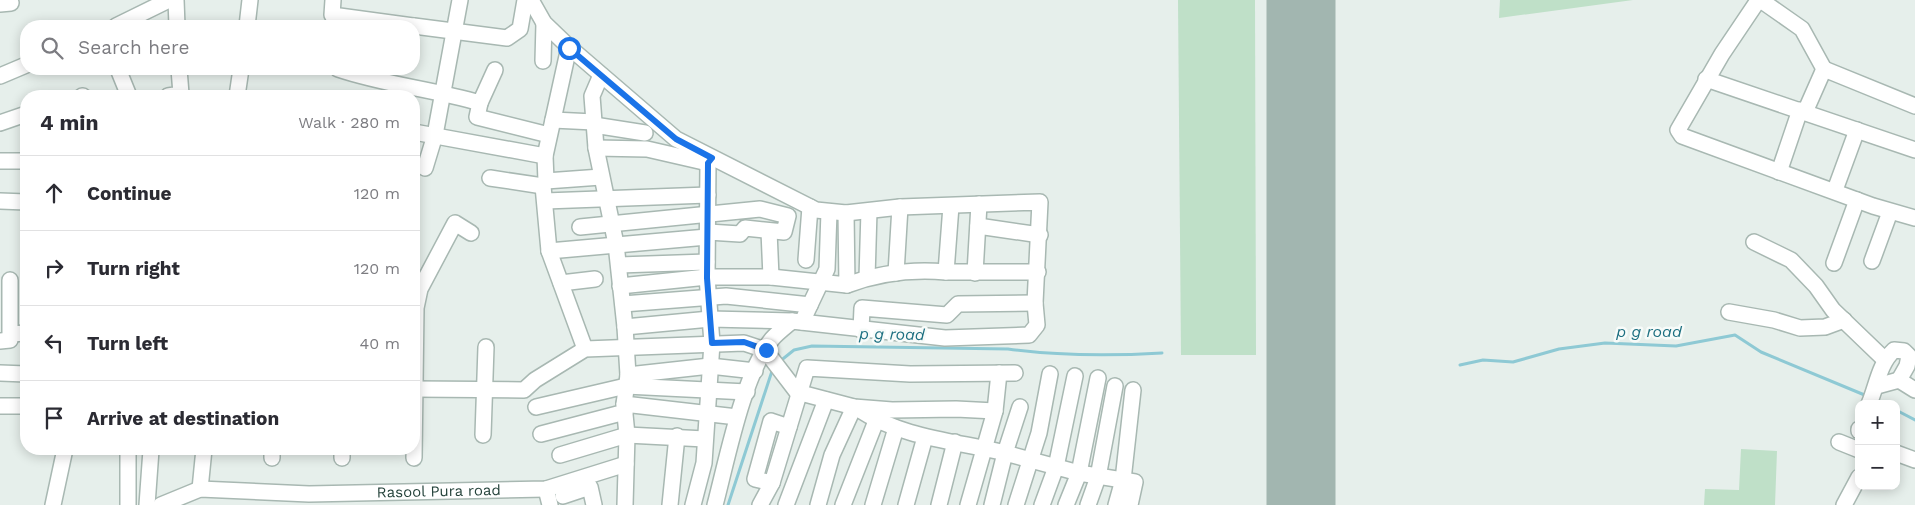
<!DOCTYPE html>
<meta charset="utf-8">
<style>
body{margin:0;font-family:"Work Sans",sans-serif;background:#f2f2f3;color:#2b2b33}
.controls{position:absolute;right:15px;bottom:15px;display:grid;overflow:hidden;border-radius:10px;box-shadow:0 2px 12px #0003}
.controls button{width:45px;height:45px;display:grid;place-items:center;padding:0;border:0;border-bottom:1px solid #e1e1e2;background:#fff;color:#2b2b33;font:25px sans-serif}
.stop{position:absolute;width:15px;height:15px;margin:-11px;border:4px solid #1a73e8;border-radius:50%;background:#fff}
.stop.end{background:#1a73e8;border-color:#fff;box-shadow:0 1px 5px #0008}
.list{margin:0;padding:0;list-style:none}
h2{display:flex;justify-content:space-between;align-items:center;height:65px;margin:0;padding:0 20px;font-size:21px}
h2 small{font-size:16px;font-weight:400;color:#7c7c81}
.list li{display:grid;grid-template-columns:32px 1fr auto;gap:15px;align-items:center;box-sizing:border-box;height:75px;padding:0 20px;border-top:1px solid #e1e1e2}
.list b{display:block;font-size:19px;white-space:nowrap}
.list em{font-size:16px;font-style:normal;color:#7c7c81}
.icon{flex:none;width:28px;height:28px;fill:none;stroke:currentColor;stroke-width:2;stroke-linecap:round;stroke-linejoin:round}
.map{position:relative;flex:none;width:1915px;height:505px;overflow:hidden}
.search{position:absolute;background:#fff;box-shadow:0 2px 12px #0003;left:20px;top:20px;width:400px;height:55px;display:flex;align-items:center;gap:12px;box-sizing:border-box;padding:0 18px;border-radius:20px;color:#7c7c81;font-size:19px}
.panel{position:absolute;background:#fff;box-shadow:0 2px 12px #0003;left:20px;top:90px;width:400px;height:365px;border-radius:20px}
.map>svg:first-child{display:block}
.green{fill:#bfe0c8}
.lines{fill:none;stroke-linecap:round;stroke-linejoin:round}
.stream{stroke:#8ec9d4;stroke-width:3}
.runway{stroke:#a2b6b0;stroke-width:69}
.minor-casing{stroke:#a8b8b2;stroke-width:18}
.minor{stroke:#fff;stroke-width:15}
.route{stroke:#1a73e8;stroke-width:6}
.labels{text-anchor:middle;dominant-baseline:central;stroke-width:5;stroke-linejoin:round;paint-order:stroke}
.street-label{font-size:15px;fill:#24423a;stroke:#f7fbf9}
.water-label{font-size:16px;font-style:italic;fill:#1c6f80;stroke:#f7fbf9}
</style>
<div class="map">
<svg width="1915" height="505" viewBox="0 0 1915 505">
<rect width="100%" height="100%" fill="#e6efeb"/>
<g class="green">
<path d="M 1178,0 L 1255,0 L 1256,355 L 1181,355 Z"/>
<path d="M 1500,0 L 1633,0 L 1499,18 Z"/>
<path d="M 1741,449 L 1777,451 L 1775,505 L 1704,505 L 1705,489 L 1739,490 Z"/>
</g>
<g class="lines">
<g class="stream">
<path d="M 779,362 L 794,350 L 812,346 L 1008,349 C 1059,356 1111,356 1162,353"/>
<path d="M 1460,365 L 1483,360 L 1513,362 L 1559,349 L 1605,343 L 1676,346 L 1735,335 L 1761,352 L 1867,396"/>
<path d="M 1875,400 L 1884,404"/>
<path d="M 1896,410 L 1915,420"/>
<path d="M 728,505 L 773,368"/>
</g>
<path class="runway" d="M 1301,0 L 1301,505"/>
<g class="minor-casing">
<g id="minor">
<path d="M 176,0 L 177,26"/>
<path d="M 333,0 L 332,15 L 413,26"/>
<path d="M 531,0 L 544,23 L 569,47 L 676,139 L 816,210 L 846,213 L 900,207 L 1040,202 L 1035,303 L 1037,325 L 1029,335 L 945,338 L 792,321 L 710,319 L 625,327"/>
<path d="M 0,4 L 11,3"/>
<path d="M 116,26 L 169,0"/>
<path d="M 247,26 L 250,0"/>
<path d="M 414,26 L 507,38 L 520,29 L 525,0"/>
<path d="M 569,47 L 545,156 L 546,181 L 543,186 L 549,251 L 585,349"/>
<path d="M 543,61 L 544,23"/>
<path d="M 118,69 L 129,96"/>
<path d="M 338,69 C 385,85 433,89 480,103 L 495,70"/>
<path d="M 1824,69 L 1802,29 L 1762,1 L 1757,2 L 1722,54 L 1678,130 L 1682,136 L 1873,206 L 1915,218"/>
<path d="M 601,75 L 592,96 L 596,148 L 616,244 L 625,327 L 628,375 L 624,404 L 627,435 L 625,505"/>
<path d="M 0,76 L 26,65"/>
<path d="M 1706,79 L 1915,150"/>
<path d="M 82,96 L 83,96"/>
<path d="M 168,96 L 181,94 L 179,69"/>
<path d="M 237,96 L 241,69"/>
<path d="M 480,103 L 477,117 L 549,135"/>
<path d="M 1805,112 L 1824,69 L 1915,106"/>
<path d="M 553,120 L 594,122"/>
<path d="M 0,123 L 26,114"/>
<path d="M 594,125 L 645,133"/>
<path d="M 414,132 L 545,156"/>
<path d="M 596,148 L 647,149 L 708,163"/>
<path d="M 0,161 L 26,161"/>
<path d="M 425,168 L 435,135 L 460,0"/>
<path d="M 1779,172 L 1800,110"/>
<path d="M 490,178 L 543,186"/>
<path d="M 546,181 L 601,177"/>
<path d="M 1835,190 L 1857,130"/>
<path d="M 0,201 L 26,202"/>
<path d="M 545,201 L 708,195"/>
<path d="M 951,206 L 946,272 L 1038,272"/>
<path d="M 978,226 L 1040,235"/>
<path d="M 580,227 L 760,209 L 788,216 L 784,232 L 745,228 L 740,234 L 708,232"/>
<path d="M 769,231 L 771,277"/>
<path d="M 1754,242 L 1791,260 L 1816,286 L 1833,310 L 1884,359"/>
<path d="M 549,251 L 707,237"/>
<path d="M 806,260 L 810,207"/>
<path d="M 1872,261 L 1890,212"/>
<path d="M 1834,263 L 1857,200"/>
<path d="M 619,265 L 707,262"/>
<path d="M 896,273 L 900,207"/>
<path d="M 975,273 L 979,204"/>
<path d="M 867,278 L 869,211"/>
<path d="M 561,283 L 595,279"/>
<path d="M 847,285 C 879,273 912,269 946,272"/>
<path d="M 620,286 L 707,277 L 771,277 L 847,285 L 846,213"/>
<path d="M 623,304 L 726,296 L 810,305 L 802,322"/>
<path d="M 810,305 L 827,269 L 829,212"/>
<path d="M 1729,312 L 1774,320 L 1800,328 L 1825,327 L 1844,320"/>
<path d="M 861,330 L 862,308 L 947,315 L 958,304 L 1035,303"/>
<path d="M 11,334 L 26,333"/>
<path d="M 0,341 L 10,340 L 10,280"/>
<path d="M 0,373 L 26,374"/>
<path d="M 628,375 L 710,366 L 755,371"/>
<path d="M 1877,386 L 1899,380 L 1915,390"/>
<path d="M 414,389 L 524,390 L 535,380 L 585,349 L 744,343 L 765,350 L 797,392 L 854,407 L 892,410 L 956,409 L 995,411"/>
<path d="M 624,404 L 737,417"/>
<path d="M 1869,404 C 1877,385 1879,364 1894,350 L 1904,351 L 1909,356 L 1907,366 L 1899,380"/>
<path d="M 0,406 L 26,406"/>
<path d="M 536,407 L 626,386 L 747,392"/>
<path d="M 858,409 C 902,438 955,441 1005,453 L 1020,407"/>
<path d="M 1859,429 L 1859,431"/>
<path d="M 541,434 L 625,412"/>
<path d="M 483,435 L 486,347"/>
<path d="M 1839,442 L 1859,450"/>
<path d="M 128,449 L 128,505"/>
<path d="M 1896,453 L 1915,460"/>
<path d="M 560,455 L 627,435 L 705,439"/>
<path d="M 272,458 L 272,449"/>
<path d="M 342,458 L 342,449"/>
<path d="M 414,458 L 416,308 L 420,289 L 455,223 L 471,233"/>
<path d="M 772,483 L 755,479 L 771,421 L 789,427"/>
<path d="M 200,489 L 204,449"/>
<path d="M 546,489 L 550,505"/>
<path d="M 563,496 L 590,487 L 594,505"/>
<path d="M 53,505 L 65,449"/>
<path d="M 147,505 L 151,450"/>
<path id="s1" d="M 161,505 L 200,489 L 309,494 L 546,489 L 626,464"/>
<path d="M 670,505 L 677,436"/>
<path d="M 693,505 L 704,463 L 712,343 L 707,277 L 708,163 L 712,158"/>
<path d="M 715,505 C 727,460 743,375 772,339 C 777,333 785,327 792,321"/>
<path d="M 760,505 L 772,483 L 807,368 L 910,374 L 1015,373"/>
<path d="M 786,505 L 826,400"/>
<path d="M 818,505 L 832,455 L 854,407"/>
<path d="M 843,505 L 876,421"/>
<path d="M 873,505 L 896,428"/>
<path d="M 906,505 L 925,437"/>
<path d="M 939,505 L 955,442"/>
<path d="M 968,505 L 995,411 L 999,373"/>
<path d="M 992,505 L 1005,453 L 1079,473 L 1135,482 L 1130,505"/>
<path d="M 1016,505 L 1039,433 L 1050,374"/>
<path d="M 1042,505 L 1056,467 L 1075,376"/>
<path d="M 1066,505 L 1079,473 L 1098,378"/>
<path d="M 1088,505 L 1098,477 L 1115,386"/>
<path d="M 1116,505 L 1123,480 L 1133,390"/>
<path d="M 1844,505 L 1859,477"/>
</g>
</g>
<use href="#minor" class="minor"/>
</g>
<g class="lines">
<path class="route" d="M 569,48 L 676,139 L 712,158 L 708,163 L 707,278 L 712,343 L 744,342 L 766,350"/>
</g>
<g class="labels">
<g class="street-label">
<text stroke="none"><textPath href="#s1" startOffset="281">Rasool Pura road</textPath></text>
</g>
<g class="water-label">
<text x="1649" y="331">p g road</text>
<text transform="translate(892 334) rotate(1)">p g road</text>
</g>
</g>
</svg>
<div class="controls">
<button>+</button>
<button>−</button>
</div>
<div class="stop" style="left:569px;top:48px"></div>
<div class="stop end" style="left:766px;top:350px"></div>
<div class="search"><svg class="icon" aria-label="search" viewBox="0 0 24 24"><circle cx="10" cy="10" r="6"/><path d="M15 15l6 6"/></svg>Search here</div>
<section class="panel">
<h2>4 min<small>Walk · 280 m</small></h2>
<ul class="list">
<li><svg class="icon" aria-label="ahead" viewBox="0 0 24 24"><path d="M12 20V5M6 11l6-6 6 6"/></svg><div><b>Continue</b></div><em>120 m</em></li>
<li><svg class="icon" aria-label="right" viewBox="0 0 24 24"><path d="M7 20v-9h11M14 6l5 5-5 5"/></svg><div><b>Turn right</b></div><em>120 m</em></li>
<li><svg class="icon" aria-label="left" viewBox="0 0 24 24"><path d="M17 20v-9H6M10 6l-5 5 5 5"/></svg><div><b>Turn left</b></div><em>40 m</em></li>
<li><svg class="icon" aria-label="arrive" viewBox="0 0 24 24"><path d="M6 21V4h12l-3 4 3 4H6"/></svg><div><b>Arrive at destination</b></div></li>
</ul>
</section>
</div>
